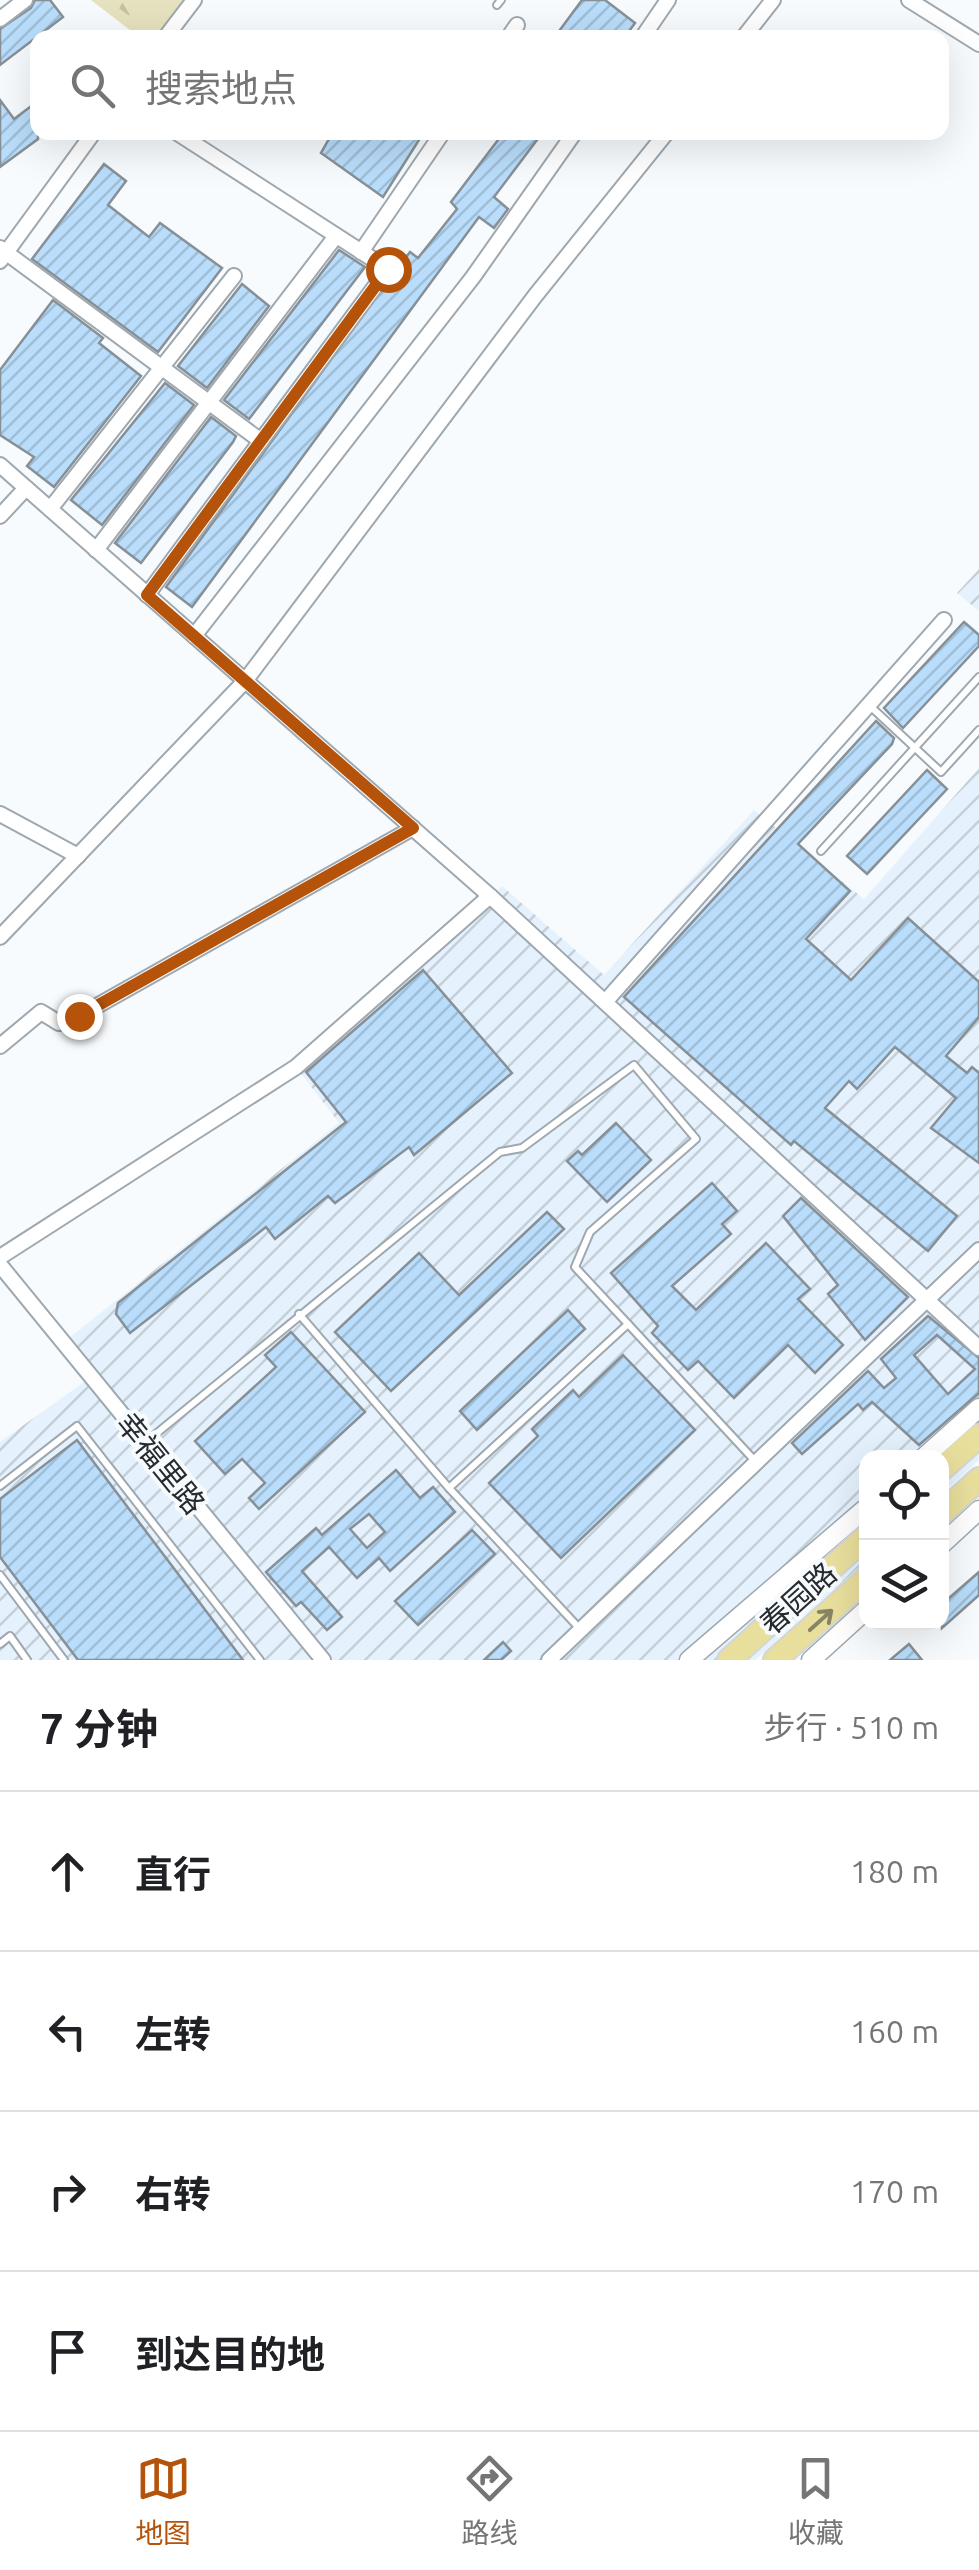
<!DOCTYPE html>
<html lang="zh">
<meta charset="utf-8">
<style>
body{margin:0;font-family:Ubuntu,"Noto Sans SC",sans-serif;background:#f6f6f6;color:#202124}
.controls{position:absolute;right:30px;bottom:30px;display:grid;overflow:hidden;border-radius:20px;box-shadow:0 10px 40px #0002}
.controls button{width:90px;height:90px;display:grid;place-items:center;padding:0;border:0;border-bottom:2px solid #e0e0e0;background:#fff;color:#202124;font:50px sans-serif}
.stop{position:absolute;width:30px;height:30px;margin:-22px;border:8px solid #b45309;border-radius:50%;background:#fff}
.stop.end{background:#b45309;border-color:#fff;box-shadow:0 2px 10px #0008}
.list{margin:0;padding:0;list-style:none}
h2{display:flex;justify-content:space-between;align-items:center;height:130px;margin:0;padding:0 40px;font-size:42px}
h2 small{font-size:32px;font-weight:400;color:#757577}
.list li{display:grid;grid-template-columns:65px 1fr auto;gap:30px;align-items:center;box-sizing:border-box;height:160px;padding:0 40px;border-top:2px solid #e0e0e0}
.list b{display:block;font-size:38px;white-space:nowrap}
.list em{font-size:32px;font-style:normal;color:#757577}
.icon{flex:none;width:55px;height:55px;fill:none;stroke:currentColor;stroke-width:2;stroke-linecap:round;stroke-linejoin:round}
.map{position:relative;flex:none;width:979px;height:1660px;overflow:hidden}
.search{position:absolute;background:#fff;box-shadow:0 10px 40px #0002;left:30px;right:30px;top:30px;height:110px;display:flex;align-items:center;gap:25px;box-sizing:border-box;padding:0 35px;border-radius:20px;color:#757577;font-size:38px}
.sheet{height:770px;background:#fff}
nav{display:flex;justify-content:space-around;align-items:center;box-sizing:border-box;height:140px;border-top:2px solid #e0e0e0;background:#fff;font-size:28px;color:#757577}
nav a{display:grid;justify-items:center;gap:5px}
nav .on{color:#b45309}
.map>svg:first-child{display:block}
.industrial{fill:url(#industrial-furrows)}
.green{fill:#e6e1be}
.forest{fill:url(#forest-firs)}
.building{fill:url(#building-hatch);stroke:#879097;stroke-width:2.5;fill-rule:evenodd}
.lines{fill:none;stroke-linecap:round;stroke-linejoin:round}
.service-casing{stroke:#9fa8af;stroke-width:10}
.minor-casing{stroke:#9fa8af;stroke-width:18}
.tertiary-casing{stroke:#9fa8af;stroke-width:21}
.primary-casing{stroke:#d4d5d5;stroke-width:26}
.service{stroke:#fff;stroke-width:6}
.minor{stroke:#fff;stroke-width:14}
.tertiary{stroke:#fff;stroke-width:18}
.primary{stroke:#e9df9d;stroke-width:22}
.oneway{stroke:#888566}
.route{stroke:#b45309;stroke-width:12}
.labels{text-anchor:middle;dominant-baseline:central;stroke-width:8;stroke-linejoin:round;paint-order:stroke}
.street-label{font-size:30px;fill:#272b2e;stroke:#f7fbfe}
</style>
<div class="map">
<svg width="979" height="1660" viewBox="0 0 979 1660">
<defs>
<pattern id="industrial-furrows" width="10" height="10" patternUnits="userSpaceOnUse" patternTransform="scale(2.5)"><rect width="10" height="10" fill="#e5f2fd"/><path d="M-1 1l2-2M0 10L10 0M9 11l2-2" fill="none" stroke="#c4d0d9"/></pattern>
<pattern id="forest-firs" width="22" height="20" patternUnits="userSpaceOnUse" patternTransform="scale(2.5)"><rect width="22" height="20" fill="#e6e1be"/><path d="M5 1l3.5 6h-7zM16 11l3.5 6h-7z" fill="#c5c1a4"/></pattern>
<pattern id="building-hatch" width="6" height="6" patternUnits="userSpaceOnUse" patternTransform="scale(2.5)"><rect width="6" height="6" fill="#b9ddfb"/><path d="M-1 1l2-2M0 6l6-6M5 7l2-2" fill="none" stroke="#9fbed7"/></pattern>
</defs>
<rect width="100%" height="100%" fill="#f7fbfe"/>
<g class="industrial">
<path d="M 979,569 L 979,611 L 957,593 Z"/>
<path d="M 979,768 L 979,1460 L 942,1494 L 942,1458 L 866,1458 L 866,1561 L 755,1660 L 324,1660 L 69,1338 L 339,1123 L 296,1067 L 502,886 L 604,975 L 754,810 L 864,899 Z"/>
<path d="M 91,1377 L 320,1660 L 0,1660 L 0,1442 Z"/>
</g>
<path class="green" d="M 91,0 L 194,0 L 165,38 L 139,37 Z"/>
<path class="forest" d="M 108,0 L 178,0 L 167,14 L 128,15 Z"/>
<g class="building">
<path d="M 35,0 L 50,0 L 63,17 L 0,65 L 0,29 L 31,8 Z"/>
<path d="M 582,0 L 605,0 L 635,23 L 624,38 L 554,38 Z"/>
<path d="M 0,100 L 14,119 L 38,101 L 38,139 L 0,167 Z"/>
<path d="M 333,132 L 424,132 L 383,197 L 321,153 Z"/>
<path d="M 510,132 L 543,132 L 494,197 L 508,209 L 494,228 L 479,217 L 192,607 L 166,587 L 398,267 L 410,252 L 418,258 L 457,209 L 451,202 L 501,136 L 505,139 Z"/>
<path d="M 104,164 L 126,181 L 108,205 L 149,237 L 160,223 L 222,268 L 158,352 L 32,259 Z"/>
<path d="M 339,250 L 365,267 L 249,419 L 224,400 Z"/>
<path d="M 242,284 L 269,306 L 207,388 L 178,366 Z"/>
<path d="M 53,300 L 103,338 L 99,343 L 141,376 L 54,487 L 27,466 L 34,457 L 0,435 L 0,370 Z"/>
<path d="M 165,383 L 194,405 L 102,525 L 71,500 Z"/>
<path d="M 211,417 L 236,436 L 233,442 L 141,563 L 115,543 Z"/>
<path d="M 964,622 L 979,635 L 979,646 L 903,728 L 884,708 Z"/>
<path d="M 876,721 L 894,738 L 892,744 L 798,844 L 850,891 L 806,939 L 851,980 L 908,918 L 979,982 L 979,1017 L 946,1056 L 967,1073 L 972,1067 L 979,1073 L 979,1163 L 931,1128 L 956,1098 L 895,1047 L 857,1089 L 849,1081 L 825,1108 L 957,1216 L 928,1251 L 794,1141 L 791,1145 L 624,997 Z"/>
<path d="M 927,770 L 947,789 L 867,874 L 847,856 Z"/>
<path d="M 423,970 L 512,1073 L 414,1155 L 409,1147 L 335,1203 L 328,1196 L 275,1239 L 266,1227 L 130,1333 L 116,1314 L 118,1303 L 346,1122 L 306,1072 Z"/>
<path d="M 616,1123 L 651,1160 L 607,1202 L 567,1161 L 578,1151 L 582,1155 Z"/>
<path d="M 712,1183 L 737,1211 L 722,1224 L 731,1234 L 672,1286 L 696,1310 L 766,1243 L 810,1289 L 798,1299 L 843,1345 L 815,1373 L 788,1345 L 734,1398 L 698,1361 L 688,1370 L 652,1333 L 658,1326 L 611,1273 Z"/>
<path d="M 801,1198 L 908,1297 L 865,1340 L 828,1294 L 838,1285 L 783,1216 Z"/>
<path d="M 547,1212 L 564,1229 L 391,1391 L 335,1332 L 419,1253 L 459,1295 Z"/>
<path d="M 568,1310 L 585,1329 L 477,1430 L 460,1411 Z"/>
<path d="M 928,1316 L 979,1358 L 979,1393 L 919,1445 L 872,1402 L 863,1410 L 858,1404 L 802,1454 L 792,1443 L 868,1371 L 884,1388 L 896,1378 L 881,1359 ZM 937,1335 L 975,1369 L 948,1394 L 914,1355 Z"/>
<path d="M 291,1332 L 365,1412 L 259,1509 L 249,1498 L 265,1483 L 242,1459 L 225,1474 L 195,1441 L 276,1367 L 265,1355 Z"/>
<path d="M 623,1355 L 695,1430 L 561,1558 L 489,1483 L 538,1436 L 532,1429 L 573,1390 L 579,1397 Z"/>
<path d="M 77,1440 L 243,1660 L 78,1660 L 0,1557 L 0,1499 Z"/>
<path d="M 396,1470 L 420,1498 L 433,1487 L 455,1512 L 390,1571 L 379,1558 L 357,1578 L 329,1547 L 302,1571 L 342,1617 L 327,1630 L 301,1602 L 296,1606 L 266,1572 L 316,1528 L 322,1535 ZM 369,1514 L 385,1532 L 367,1548 L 350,1529 Z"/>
<path d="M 472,1530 L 495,1554 L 418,1625 L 395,1601 Z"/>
<path d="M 979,1572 L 979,1595 L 942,1628 L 942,1604 Z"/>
<path d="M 503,1642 L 511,1651 L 501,1660 L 484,1660 Z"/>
<path d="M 909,1644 L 922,1660 L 890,1660 Z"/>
</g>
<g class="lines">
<g class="service-casing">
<g id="service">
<path d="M 497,5 L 501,0"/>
<path d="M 870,706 L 941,772 L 979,730"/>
<path d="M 821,851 L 979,677"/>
<path d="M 299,1314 L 449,1488 L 580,1629"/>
<path d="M 628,1324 L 756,1462"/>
<path d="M 146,1442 L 500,1152 L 522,1148 L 634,1065 L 696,1139 L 590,1232 L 575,1267 L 628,1324 L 449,1488"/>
<path d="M 0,1486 L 77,1426 L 260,1660"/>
<path d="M 0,1575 L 64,1660"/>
<path d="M 0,1644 L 10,1636 L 27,1660"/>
</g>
</g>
<g class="minor-casing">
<g id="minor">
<path d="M 909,0 L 979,44"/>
<path d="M 0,19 L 25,0"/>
<path d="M 165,38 L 194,0"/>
<path d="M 508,38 L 517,25"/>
<path d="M 642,38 L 668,0"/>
<path d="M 743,38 L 773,0"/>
<path d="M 0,248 L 261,441"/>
<path d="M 361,252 L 443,132"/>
<path d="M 0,261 L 94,132"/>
<path d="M 0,465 L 490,896 L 979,1348"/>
<path d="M 50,509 L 234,276"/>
<path d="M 0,516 L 26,488"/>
<path d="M 96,550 L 336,236"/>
<path d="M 147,595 L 388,269 L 176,132"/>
<path d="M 194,636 L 473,277 L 575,132"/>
<path d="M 0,814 L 78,856"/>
<path d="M 0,937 L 245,681 L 535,296 L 667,132"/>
<path d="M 605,1002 L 944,620"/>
<path d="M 0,1046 L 41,1012 L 59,1023 L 79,1016 L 413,828"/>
<path d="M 0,1257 L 296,1067 L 490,896"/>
<path d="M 0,1265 L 323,1660"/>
<path d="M 549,1660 L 979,1250"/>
</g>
</g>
<g class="tertiary-casing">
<g id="tertiary">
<path d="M 923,1458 L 979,1408"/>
<path d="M 942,1544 L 979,1510"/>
<path d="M 689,1660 L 866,1508"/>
<path d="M 811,1660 L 866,1610"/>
</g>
</g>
<g class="primary-casing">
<g id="primary">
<path d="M 942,1469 L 979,1436"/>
<path d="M 942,1513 L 979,1479"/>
<path d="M 729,1660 L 866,1537"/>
<path d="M 775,1660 L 866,1579"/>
</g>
</g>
<use href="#service" class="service"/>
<use href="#minor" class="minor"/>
<use href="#tertiary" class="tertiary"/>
<use href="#primary" class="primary"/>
</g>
<defs><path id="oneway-shaft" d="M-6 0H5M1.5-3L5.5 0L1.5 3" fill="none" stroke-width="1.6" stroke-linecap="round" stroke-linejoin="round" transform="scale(2.5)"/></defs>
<use class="oneway" href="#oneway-shaft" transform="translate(821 1620) rotate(-42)"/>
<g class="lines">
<path class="route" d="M 79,1016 L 413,828 L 147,595 L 388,269"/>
</g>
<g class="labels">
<g class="street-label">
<text transform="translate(161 1463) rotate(51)">幸福里路</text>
<text transform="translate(798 1598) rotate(-42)">春园路</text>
</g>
</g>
</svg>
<div class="controls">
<button><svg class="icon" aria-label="locate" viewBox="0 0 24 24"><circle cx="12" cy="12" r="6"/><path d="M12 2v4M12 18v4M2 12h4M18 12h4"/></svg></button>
<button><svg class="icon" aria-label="layers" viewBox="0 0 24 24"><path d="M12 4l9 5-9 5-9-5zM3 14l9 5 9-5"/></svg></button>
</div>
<div class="stop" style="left:388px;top:269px"></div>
<div class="stop end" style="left:79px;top:1016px"></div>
<div class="search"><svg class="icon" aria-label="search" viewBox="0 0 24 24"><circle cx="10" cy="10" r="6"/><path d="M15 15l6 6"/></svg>搜索地点</div>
</div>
<section class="sheet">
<h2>7 分钟<small>步行 · 510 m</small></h2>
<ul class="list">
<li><svg class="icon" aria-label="ahead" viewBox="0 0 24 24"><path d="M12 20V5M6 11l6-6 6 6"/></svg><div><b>直行</b></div><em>180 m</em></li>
<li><svg class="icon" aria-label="left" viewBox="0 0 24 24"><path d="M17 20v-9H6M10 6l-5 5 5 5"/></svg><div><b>左转</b></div><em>160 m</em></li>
<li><svg class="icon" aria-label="right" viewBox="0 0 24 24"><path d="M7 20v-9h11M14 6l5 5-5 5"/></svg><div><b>右转</b></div><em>170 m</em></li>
<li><svg class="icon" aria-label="arrive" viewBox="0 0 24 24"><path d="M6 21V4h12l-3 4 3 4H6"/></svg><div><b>到达目的地</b></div></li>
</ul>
</section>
<nav>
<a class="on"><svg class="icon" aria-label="map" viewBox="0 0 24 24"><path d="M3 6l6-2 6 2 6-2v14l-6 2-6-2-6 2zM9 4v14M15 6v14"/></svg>地图</a>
<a><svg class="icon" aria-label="directions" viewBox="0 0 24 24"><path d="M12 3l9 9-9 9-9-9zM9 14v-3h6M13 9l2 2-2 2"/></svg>路线</a>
<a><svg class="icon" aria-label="saved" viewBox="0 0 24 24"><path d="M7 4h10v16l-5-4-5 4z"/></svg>收藏</a>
</nav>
